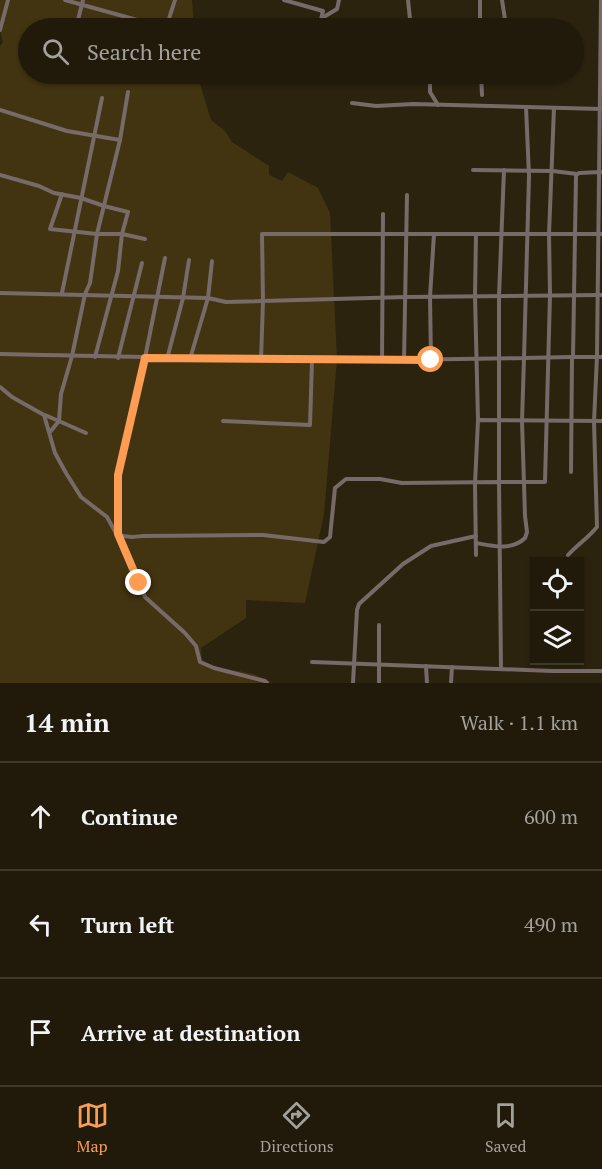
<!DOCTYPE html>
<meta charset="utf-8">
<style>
body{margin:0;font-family:"PT Serif",serif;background:#292313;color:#f1f3f6}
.controls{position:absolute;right:18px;bottom:18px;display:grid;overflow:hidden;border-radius:0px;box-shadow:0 2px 4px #0004}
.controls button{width:54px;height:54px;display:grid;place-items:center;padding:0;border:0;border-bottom:2px solid #3e382b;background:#211a0a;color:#f1f3f6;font:30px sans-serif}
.stop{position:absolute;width:18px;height:18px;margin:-14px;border:4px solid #fc9d53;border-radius:50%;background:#fff}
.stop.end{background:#fc9d53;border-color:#fff;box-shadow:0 2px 6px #0008}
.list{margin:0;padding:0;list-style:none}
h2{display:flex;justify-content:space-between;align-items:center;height:78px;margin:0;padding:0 24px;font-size:26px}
h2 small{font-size:20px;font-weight:400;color:#a2a19c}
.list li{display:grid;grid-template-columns:39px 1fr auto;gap:18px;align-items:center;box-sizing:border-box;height:108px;padding:0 24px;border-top:2px solid #3e382b}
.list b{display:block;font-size:22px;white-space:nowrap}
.list em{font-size:20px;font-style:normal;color:#a2a19c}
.icon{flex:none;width:33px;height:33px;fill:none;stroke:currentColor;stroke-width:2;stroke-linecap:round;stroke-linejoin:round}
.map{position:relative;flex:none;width:602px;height:683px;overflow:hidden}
.search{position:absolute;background:#211a0a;box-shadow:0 2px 4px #0004;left:18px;right:18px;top:18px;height:66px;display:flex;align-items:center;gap:15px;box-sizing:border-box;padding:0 21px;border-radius:33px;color:#a2a19c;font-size:22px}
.sheet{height:402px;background:#211a0a}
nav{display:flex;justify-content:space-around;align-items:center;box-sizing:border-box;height:84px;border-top:2px solid #3e382b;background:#211a0a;font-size:16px;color:#a2a19c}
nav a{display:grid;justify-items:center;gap:3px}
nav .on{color:#fc9d53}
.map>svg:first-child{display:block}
.green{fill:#423411}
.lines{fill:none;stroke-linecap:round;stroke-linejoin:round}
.street{stroke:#776a69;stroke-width:4}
.route{stroke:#fc9d53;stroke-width:8}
</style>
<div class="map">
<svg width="602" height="683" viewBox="0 0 602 683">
<rect width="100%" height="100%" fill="#2c230e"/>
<path class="green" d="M 0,0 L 192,0 L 194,28 L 28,28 L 28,74 L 197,74 L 211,120 L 225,131 L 232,142 L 269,166 L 269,175 L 282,181 L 288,172 L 318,188 L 330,213 L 337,359 L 324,514 L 305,603 L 246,600 L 246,618 L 201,648 L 202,660 L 216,667 L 254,674 L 272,683 L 0,683 L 0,46 L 3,42 L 0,30 Z"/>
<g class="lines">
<g class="street">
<path d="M 65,0 L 166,28"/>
<path d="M 284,0 L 323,11 L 319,28"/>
<path d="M 408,0 L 411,28"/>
<path d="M 480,0 L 480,28"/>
<path d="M 502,0 L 506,26"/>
<path d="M 322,18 L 337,9 L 339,0"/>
<path d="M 76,28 L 83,0"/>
<path d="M 168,28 L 166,28 L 175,0"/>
<path d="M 0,30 L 8,0"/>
<path d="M 94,74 L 106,77"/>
<path d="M 430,74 L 430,92 L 438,105"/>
<path d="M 481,74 L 482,95"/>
<path d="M 352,103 L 376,106 L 413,104 L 601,109"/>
<path d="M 0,110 L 67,131 L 120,140"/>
<path d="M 473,170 L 553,171 L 577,174"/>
<path d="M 504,170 L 499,296 L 499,482 L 545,482 L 550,295 L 549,234 L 554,108"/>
<path d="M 601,172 L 579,173 L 576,175 L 573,357 L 602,357"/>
<path d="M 0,175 L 39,186 L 54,193 L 81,198 L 104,206 L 128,212 L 122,234 L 118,271 L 95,357"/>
<path d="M 62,194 L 50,229 L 97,234 L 122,234 L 145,239"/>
<path d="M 476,234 L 475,296 L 478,420"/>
<path d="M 165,258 L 145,358 L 119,471 L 118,534 C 127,538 134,537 143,536 L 263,535 L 324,542 L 330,537 L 335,488 L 346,479 L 380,479 L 402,483 L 499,482 L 501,669"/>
<path d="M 0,293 L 208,298 L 226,302 L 406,297 L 602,295"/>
<path d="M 62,293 L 102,98"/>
<path d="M 0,354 C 175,358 349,362 524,358 L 529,176 L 526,107"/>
<path d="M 118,358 L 142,263"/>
<path d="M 167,359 L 183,298 L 189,260"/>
<path d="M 190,359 L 208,298 L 212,261"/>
<path d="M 261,360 L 263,301 L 262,234 L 602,234"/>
<path d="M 431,360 L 430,297 L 434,234"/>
<path d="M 382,361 L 383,214"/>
<path d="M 404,361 L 407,195"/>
<path d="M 0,387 L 12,397 L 44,415 L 55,453 L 66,473 L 81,497 L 107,517 L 127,553 L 145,597 L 185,633 L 196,646 L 200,662 L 214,668 L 265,681 L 267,683"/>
<path d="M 45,415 L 86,433"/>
<path d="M 223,421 L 310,425 L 312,360"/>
<path d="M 50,432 L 59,421 L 61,394 L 72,356 L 85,294 L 90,283 L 97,234 L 120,140 L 128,92"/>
<path d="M 571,472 L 572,357"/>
<path d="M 476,543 C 492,546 512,551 525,538 L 527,532 L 525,516 L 522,421 L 524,358 L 571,357"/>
<path d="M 476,555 L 475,484 L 478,420 L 602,421"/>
<path d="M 568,555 C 578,544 587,539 597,527 L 594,422 L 597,356 L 601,0"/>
<path d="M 312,662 L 552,671 L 602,671"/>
<path d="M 426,666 L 427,683"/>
<path d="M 353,683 L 357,610 L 359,604 L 403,564 L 431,546 L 476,536"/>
<path d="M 379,683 L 379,625"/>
<path d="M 451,683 L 452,667"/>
</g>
</g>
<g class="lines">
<path class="route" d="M 139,583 L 118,534 L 118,475 L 145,358 L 431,360"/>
</g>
</svg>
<div class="controls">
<button><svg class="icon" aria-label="locate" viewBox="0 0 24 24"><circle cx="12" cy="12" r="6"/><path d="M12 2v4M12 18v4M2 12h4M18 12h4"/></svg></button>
<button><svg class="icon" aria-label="layers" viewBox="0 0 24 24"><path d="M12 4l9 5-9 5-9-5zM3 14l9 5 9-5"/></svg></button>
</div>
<div class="stop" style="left:431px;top:360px"></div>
<div class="stop end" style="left:139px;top:583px"></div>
<div class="search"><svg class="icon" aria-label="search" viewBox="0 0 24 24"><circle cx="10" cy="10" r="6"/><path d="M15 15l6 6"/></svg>Search here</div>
</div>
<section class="sheet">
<h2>14 min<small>Walk · 1.1 km</small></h2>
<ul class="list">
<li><svg class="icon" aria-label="ahead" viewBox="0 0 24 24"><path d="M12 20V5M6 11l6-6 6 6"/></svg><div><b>Continue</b></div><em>600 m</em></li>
<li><svg class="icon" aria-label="left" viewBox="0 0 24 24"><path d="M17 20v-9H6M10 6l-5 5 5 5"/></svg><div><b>Turn left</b></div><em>490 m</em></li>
<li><svg class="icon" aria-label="arrive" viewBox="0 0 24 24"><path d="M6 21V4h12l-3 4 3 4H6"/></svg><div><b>Arrive at destination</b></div></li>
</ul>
</section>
<nav>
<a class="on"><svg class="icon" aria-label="map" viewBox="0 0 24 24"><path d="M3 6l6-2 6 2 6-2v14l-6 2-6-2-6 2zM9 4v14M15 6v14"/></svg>Map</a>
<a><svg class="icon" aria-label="directions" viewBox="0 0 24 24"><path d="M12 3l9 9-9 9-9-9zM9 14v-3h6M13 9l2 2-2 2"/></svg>Directions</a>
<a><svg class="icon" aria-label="saved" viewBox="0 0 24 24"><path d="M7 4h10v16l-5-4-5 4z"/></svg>Saved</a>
</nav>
